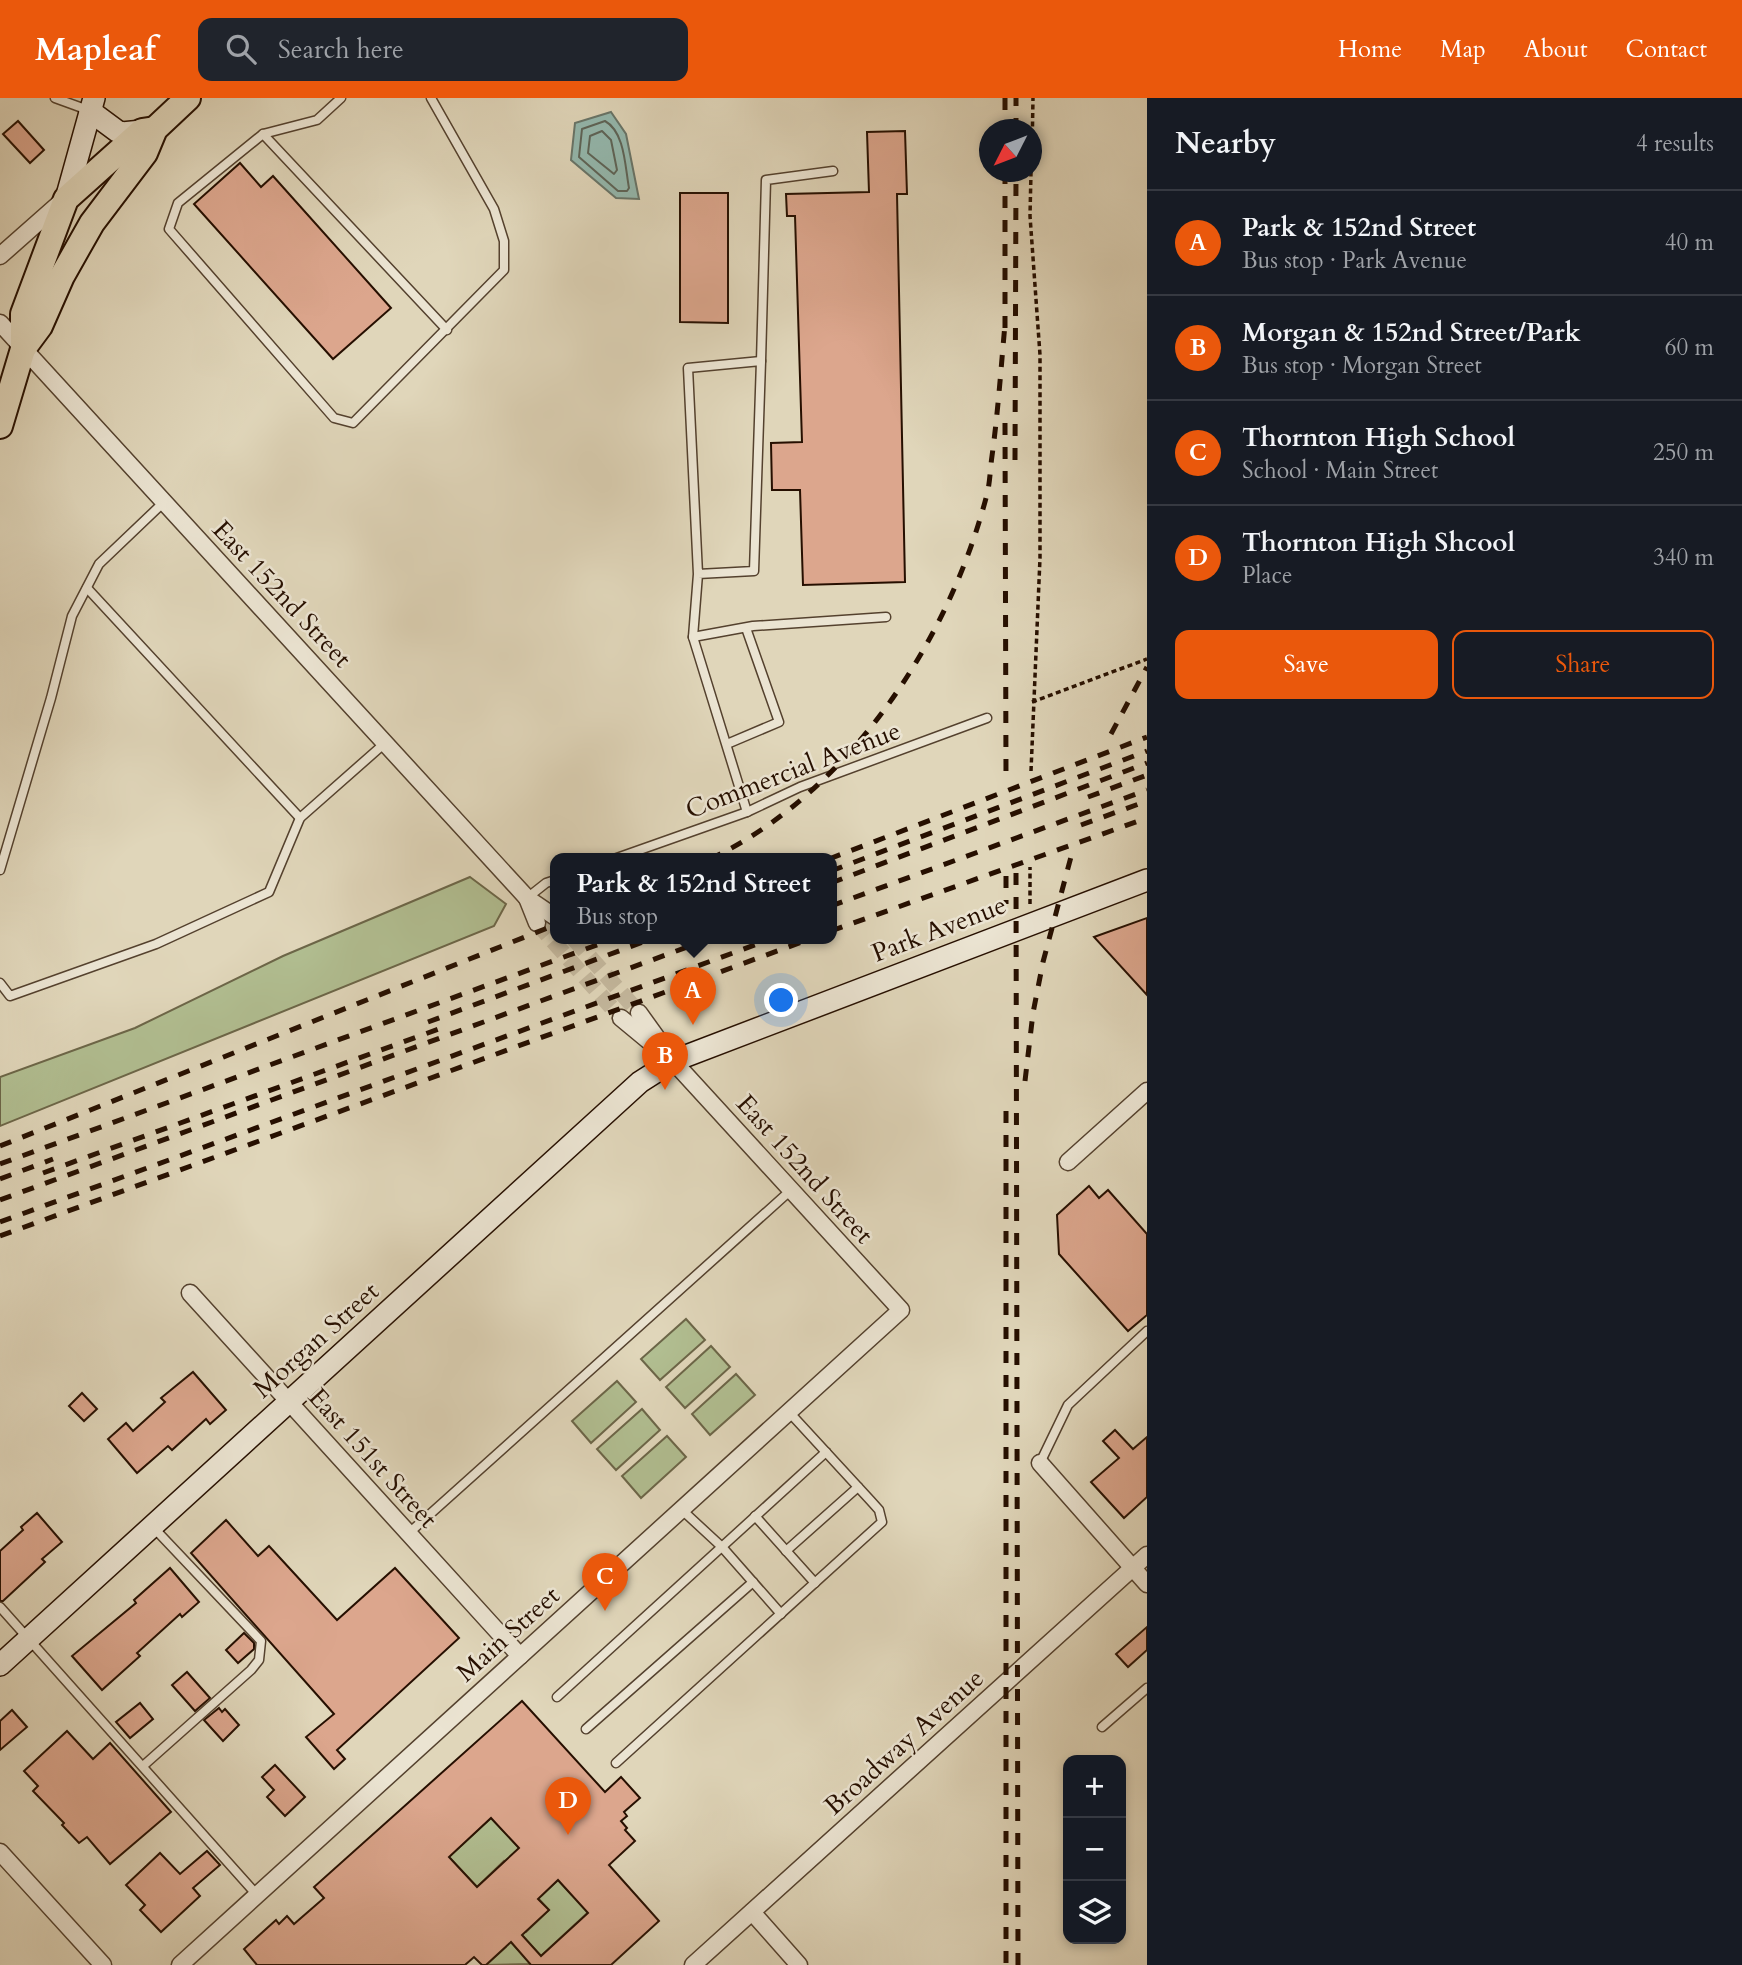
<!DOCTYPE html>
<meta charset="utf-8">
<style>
body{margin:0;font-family:Cardo,serif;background:#20242c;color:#f1f3f6}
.controls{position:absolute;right:21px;bottom:21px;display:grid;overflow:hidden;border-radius:14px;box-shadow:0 4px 10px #0003}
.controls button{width:63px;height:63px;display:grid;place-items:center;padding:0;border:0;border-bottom:2px solid #363941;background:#171b24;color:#f1f3f6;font:35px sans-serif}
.compass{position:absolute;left:979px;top:21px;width:63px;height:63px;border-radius:50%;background:#171b24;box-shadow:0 4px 10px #0003;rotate:228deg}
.you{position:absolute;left:782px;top:903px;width:24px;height:24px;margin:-18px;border:5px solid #fff;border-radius:50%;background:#1a73e8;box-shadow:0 0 0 10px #1a73e833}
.badge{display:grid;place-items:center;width:46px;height:46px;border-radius:50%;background:#ea580c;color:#fff;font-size:23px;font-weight:700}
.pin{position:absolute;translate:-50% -58px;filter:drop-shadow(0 2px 4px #0008)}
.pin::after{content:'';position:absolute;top:37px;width:24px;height:21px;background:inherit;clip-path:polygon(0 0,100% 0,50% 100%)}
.popup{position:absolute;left:550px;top:755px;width:287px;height:91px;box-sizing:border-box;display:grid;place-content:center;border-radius:14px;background:#171b24;filter:drop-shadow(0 2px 5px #0005);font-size:23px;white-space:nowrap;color:#9ea1a6}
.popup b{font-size:26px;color:#f1f3f6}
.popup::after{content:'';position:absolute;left:50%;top:100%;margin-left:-14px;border:14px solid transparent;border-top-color:#171b24}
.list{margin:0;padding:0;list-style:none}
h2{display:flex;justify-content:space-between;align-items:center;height:91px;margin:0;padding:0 28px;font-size:30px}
h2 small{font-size:23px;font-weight:400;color:#9ea1a6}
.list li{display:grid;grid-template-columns:46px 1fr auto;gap:21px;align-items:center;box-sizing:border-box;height:105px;padding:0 28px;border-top:2px solid #363941}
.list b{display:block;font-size:26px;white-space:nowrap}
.list p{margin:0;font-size:23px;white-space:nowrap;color:#9ea1a6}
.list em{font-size:23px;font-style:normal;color:#9ea1a6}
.actions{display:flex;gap:14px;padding:21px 28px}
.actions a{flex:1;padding:16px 0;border:2px solid #ea580c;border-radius:14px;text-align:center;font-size:24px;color:#ea580c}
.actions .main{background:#ea580c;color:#fff}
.icon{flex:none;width:38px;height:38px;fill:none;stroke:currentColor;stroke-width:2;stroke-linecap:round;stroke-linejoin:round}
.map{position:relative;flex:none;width:1147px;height:1867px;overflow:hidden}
header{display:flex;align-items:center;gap:42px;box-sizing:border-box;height:98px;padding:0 35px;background:#ea580c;color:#fff}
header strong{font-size:33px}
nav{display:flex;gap:38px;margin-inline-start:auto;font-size:24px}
.search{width:490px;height:63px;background:#20242c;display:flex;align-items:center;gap:18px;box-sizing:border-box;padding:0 24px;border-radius:14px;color:#9ea1a6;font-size:26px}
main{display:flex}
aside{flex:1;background:#171b24}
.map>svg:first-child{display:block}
.green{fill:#b1be91;stroke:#6c6648;stroke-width:2}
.water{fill:#94b9af;stroke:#687569;stroke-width:2}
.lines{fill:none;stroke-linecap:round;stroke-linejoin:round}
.shore{stroke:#5d6458;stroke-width:2}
.building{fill:#dca68d;stroke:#260f00;stroke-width:2;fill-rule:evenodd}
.street-tunnel{stroke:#c4b89e;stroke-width:16;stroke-dasharray:16 8;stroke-linecap:butt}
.lane-casing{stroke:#54412e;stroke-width:11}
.street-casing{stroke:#54412e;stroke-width:19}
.secondary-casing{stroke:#260f00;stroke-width:24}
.primary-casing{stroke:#260f00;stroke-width:28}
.path{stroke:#260f00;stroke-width:3.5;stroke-dasharray:5 3.5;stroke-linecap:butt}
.lane{stroke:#ebe4d2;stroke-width:8}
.street{stroke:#ebe4d2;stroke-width:16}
.secondary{stroke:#ebe4d2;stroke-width:21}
.primary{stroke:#e0d6ba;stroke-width:24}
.rail{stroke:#260f00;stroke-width:5;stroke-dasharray:12 12;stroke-linecap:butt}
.labels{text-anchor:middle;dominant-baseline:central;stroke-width:5;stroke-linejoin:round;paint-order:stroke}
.street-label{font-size:26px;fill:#260f00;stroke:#ebe4d2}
</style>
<header>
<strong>Mapleaf</strong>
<div class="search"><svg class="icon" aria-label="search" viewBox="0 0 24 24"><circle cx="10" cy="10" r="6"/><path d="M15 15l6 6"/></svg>Search here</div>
<nav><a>Home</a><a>Map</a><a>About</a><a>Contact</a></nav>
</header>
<main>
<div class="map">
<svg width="1147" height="1867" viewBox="0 0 1147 1867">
<rect width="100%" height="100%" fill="#e0d6ba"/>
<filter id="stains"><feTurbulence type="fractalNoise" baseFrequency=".00286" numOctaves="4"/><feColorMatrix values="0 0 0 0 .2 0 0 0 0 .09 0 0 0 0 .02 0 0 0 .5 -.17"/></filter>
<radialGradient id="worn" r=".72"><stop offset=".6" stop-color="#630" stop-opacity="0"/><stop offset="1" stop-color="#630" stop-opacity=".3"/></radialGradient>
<g class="green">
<path d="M 470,779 L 506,806 L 494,828 L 0,1028 L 0,979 L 135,930 L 283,858 Z"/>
<path d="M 686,1221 L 705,1242 L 660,1282 L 641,1261 Z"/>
<path d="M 711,1248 L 730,1269 L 685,1310 L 666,1289 Z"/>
<path d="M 736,1276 L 755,1297 L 710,1337 L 692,1316 Z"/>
<path d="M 617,1283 L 636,1304 L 591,1345 L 572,1323 Z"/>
<path d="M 642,1311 L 660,1332 L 616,1372 L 597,1351 Z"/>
<path d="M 667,1338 L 686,1359 L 641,1400 L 622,1378 Z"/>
<path d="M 491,1720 L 535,1767 L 517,1776 L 504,1763 L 477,1789 L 449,1759 Z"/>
<path d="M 558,1782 L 571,1796 L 581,1787 L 598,1805 L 541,1858 L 519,1834 L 526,1834 L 549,1812 L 537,1799 L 541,1798 Z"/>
<path d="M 509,1842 L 531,1866 L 486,1867 L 506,1849 L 505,1846 Z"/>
</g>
<path class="water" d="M 611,14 L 626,36 L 639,101 L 616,100 L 571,62 L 575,25 Z"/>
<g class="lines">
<g class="shore">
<path d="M 605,23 C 625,34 625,69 629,90 L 627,93 L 618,93 L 579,59 L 582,31 Z"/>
<path d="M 602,33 L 611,42 L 617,72 L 614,76 L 588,55 L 590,38 Z"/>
</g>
</g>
<g class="building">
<path d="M 18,23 L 44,52 L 30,65 L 3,36 Z"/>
<path d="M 905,33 L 907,96 L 897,96 L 905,484 L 803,487 L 800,392 L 772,392 L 771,345 L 802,344 L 795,118 L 787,118 L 786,96 L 869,94 L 867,34 Z"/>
<path d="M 240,65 L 261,89 L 273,78 L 391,210 L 333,261 L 194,106 Z"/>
<path d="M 680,95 L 728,95 L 728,225 L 680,224 Z"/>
<path d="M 1147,820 L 1147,897 L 1094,839 Z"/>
<path d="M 1089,1088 L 1099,1100 L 1108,1092 L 1147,1136 L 1147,1217 L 1128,1233 L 1059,1156 L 1057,1117 Z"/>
<path d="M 193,1274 L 226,1312 L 210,1326 L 206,1321 L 172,1352 L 168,1348 L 137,1375 L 108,1341 L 126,1325 L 133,1333 L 165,1304 L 161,1300 Z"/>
<path d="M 82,1295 L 97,1311 L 84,1323 L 69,1308 Z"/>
<path d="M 1115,1332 L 1133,1351 L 1147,1339 L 1147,1399 L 1124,1420 L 1091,1384 L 1119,1360 L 1103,1343 Z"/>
<path d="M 37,1415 L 62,1444 L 42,1461 L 45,1464 L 3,1503 L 0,1503 L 0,1453 L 23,1432 L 21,1429 Z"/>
<path d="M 226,1422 L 258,1458 L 269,1448 L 337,1522 L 395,1470 L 459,1540 L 337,1652 L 345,1661 L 334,1671 L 306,1639 L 334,1616 L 191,1455 Z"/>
<path d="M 170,1470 L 199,1504 L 182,1519 L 180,1516 L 137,1555 L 140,1558 L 102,1592 L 72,1558 L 136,1505 L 134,1502 Z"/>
<path d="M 1147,1529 L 1147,1552 L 1128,1569 L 1116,1556 Z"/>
<path d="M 244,1535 L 254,1545 L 254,1551 L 238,1565 L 226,1552 Z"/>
<path d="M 187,1574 L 210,1600 L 195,1613 L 172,1587 Z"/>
<path d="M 522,1603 L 605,1694 L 621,1679 L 640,1700 L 624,1714 L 627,1718 L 621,1723 L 627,1730 L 625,1732 L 635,1743 L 609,1767 L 659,1823 L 611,1867 L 531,1867 L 511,1844 L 486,1867 L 482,1867 L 474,1859 L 465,1867 L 257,1867 L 244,1851 L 276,1822 L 279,1826 L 287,1818 L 294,1826 L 324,1800 L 314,1789 ZM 491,1720 L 519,1750 L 477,1789 L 449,1759 ZM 558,1782 L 588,1815 L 541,1858 L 522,1837 L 549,1812 L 538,1801 Z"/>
<path d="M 140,1605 L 153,1621 L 130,1640 L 116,1624 Z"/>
<path d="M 219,1610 L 222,1614 L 225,1611 L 239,1627 L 223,1643 L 204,1622 Z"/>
<path d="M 12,1612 L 27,1629 L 0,1652 L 0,1623 Z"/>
<path d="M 67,1633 L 93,1661 L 110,1645 L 171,1714 L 110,1766 L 87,1739 L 79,1745 L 62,1727 L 64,1725 L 33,1693 L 38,1688 L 24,1673 Z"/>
<path d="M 275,1667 L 305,1699 L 285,1718 L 267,1699 L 274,1692 L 262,1679 Z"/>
<path d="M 207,1753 L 220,1767 L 193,1790 L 200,1798 L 161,1834 L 140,1812 L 145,1807 L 126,1787 L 160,1755 L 180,1776 Z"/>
</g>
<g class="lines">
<g class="street-tunnel">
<path d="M 537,825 L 621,920"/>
<path d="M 574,841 L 639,915"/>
</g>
<g class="lane-casing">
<g id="lane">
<path d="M 55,0 L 88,12"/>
<path d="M 341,0 L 317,22 L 263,36 L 178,105 L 169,131 L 334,320 L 353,325 L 504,172 L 504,143 L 494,111 L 431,0"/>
<path d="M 263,36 L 447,232"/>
<path d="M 761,263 L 766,82 L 833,73"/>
<path d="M 698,476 L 754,473 L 761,263 L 688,270 L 698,476 L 693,539 L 747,714"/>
<path d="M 87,490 L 300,720"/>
<path d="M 693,539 L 753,528 L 886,519"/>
<path d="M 727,646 L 779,624 L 746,530"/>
<path d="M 614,761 L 747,714 L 800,689 L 987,620"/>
<path d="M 0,772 L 51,600 L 72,518 L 99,466 L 164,404"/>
<path d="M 527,800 L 546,785 L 555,782"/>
<path d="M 0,885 L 10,898 L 156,846 L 269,794 L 300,720 L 385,645"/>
<path d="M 1040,1365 L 1068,1307 L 1147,1233"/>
<path d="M 682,1412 L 722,1449 L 781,1516"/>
<path d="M 755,1418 L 815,1485"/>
<path d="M 409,1435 L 791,1092"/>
<path d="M 786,1453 L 858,1389"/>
<path d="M 0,1509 L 257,1797"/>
<path d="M 557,1599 L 826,1354"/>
<path d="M 1102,1629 L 1147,1590"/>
<path d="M 586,1631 L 753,1484"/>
<path d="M 616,1665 L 882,1424 L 879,1412 L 870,1402 L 789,1314"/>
<path d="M 143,1668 L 251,1572 L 259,1562 L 261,1543 L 153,1429"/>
</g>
</g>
<g class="street-casing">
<g id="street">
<path d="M 0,158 L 61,104"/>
<path d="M 0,225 L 527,800 L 555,819"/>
<path d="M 527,800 L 537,825"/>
<path d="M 639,915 L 662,947"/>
<path d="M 1068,1064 L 1147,993"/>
<path d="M 190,1195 L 520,1558"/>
<path d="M 1040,1365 L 1147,1486"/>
<path d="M 0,1754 L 103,1867"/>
<path d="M 752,1814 L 799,1867"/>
<path d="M 180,1867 L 901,1212 L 673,963 L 621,920"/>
<path d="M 693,1867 L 1147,1457"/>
</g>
</g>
<g class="secondary-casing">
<g id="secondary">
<path d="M 90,13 L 117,33 L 122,35 L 142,33"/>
<path d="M 66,101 L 94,0"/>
<path d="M 0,1567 L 640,984 L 673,963 L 1147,782"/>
</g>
</g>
<g class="primary-casing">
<g id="primary">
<path d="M 23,251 L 40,228 L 62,178 L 92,125 L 145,55 L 155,31 L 188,0"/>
<path d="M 0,328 L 23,251 L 23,216 L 66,101 L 142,33 L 155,31"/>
</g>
</g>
<g class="path">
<path d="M 1032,54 L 1033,0"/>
<path d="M 1032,604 L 1147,561"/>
<path d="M 1031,673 L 1040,460 L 1040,257 L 1030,118 L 1031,74"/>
<path d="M 1030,806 L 1030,769"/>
</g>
<use href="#lane" class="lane"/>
<use href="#street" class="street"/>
<use href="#secondary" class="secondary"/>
<use href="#primary" class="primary"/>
<g class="rail">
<path d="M 1005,0 L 1005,32"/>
<path d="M 1016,32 L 1016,0"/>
<path d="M 1005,74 L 1005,234"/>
<path d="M 1005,325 L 1006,678"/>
<path d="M 1015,362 L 1016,74"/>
<path d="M 1111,636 L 1147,569"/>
<path d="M 1088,699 L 1147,677"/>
<path d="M 1081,727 L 1147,703"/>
<path d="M 710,761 C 848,696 948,544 986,400 C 990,387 990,372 992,358 C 998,314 1001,270 1005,226"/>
<path d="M 829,761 L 1147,639"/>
<path d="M 831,773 L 1147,653"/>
<path d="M 1016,775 L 1018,1867"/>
<path d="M 1006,778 L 1006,806"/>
<path d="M 831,785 L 1147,665"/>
<path d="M 831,808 L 1147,692"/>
<path d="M 831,833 L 1147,720"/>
<path d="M 428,924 L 651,841"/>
<path d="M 1025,983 L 1033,915 L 1043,864 L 1072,755"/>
<path d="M 1006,1013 L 1006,1867"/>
<path d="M 0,1048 L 555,827"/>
<path d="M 0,1066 L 613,841"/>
<path d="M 43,1075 L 447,928"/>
<path d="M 0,1081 L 53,1061"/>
<path d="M 0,1102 L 709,841"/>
<path d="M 0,1124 L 771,841"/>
<path d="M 0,1138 L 810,841"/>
</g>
</g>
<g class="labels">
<g class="street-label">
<text transform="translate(282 496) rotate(47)">East 152nd Street</text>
<text transform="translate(793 672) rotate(-21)">Commercial Avenue</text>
<text transform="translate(939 831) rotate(-21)">Park Avenue</text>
<text transform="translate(805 1071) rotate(48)">East 152nd Street</text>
<text transform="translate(316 1242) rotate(-42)">Morgan Street</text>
<text transform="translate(373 1360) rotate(48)">East 151st Street</text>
<text transform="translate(508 1536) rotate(-42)">Main Street</text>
<text transform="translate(904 1644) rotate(-42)">Broadway Avenue</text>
</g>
</g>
<rect width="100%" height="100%" filter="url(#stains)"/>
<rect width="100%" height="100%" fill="url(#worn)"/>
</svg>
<div class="controls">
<button>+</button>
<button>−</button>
<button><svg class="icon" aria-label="layers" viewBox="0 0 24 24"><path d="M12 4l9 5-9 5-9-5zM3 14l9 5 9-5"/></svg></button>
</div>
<svg class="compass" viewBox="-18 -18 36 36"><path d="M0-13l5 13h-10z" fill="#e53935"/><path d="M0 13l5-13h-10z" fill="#9ea1a6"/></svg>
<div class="you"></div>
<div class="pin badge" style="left:693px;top:927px">A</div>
<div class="popup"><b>Park &amp; 152nd Street</b>Bus stop</div>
<div class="pin badge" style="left:665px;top:992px">B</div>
<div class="pin badge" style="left:605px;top:1513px">C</div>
<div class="pin badge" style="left:568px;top:1737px">D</div>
</div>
<aside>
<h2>Nearby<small>4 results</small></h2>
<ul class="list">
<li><span class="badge">A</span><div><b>Park &amp; 152nd Street</b><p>Bus stop · Park Avenue</p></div><em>40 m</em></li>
<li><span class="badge">B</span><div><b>Morgan &amp; 152nd Street/Park</b><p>Bus stop · Morgan Street</p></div><em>60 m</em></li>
<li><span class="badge">C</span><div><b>Thornton High School</b><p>School · Main Street</p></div><em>250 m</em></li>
<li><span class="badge">D</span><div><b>Thornton High Shcool</b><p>Place</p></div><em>340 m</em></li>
</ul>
<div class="actions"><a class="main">Save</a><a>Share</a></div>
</aside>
</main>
